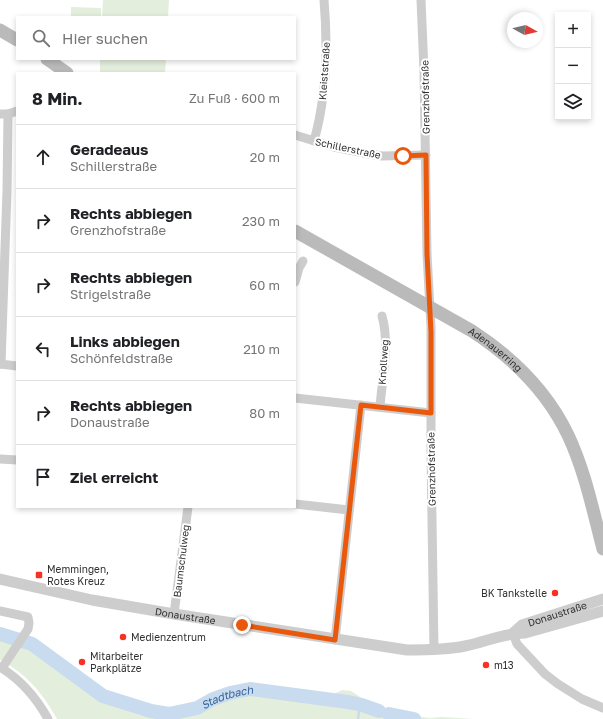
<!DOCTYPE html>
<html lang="de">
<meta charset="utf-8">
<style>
body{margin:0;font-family:"Golos Text",sans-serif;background:#f2f2f2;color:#202124}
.controls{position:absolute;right:12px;top:12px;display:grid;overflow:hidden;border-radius:0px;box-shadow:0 2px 6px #0003}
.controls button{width:36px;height:36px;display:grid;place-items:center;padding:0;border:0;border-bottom:1px solid #e0e0e0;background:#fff;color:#202124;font:20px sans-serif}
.compass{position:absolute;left:507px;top:12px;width:36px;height:36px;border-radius:50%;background:#fff;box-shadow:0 2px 6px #0003;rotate:98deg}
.stop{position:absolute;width:12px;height:12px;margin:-9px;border:3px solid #ea580c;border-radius:50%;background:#fff}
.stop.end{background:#ea580c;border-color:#fff;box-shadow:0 1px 4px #0008}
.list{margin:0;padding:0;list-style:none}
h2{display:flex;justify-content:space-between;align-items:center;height:52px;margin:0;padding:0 16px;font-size:17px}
h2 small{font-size:13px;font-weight:400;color:#757577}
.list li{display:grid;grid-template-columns:26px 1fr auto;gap:12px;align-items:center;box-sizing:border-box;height:64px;padding:0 16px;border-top:1px solid #e0e0e0}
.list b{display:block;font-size:15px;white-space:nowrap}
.list p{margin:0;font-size:13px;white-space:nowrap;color:#757577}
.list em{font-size:13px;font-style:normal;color:#757577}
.icon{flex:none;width:22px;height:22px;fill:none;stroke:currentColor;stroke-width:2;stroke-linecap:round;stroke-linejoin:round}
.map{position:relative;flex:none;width:603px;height:719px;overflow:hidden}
.search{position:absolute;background:#fff;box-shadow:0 2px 6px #0003;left:16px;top:16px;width:280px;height:44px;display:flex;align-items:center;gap:10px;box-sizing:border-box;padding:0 14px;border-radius:0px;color:#757577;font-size:15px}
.panel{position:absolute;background:#fff;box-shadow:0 2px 6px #0003;left:16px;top:72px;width:280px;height:436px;border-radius:0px}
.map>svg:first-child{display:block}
.green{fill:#e4eedd}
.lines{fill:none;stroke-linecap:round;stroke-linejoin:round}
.stream{stroke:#c8dbef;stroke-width:2.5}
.river{stroke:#c8dbef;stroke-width:14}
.minor{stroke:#cdcdcd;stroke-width:9}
.tertiary{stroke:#cdcdcd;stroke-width:11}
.secondary{stroke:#bababa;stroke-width:13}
.route{stroke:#ea580c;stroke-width:5}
.poi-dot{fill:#f53224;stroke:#fff;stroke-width:1.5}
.labels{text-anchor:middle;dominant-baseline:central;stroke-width:4;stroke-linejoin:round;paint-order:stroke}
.street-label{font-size:10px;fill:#303030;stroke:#fff}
.poi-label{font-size:10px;fill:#303030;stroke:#fff;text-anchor:start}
.water-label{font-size:11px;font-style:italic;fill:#36659b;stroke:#fff}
</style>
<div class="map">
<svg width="603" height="719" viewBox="0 0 603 719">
<rect width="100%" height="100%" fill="#fff"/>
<g class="green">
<path d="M 103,0 L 169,0 L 168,17 L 102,17 Z"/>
<path d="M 71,7 L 101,8 L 101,17 L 71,17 Z"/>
<path d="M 100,59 L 166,59 L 165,73 L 100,73 Z"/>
<path d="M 4,637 L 40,654 L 94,695 C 104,700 115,703 126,706 C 143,711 160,717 178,714 L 226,689 L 246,685 L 264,686 L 326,698 L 342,690 L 351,691 L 363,699 L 393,713 L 430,718 L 442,717 L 474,719 L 57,719 C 43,694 26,673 0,660 L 0,638 Z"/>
</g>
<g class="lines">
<path class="stream" d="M 358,719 L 360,704"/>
<g class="river">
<path id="s1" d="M 0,634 L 32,644 L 103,696 L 151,711 L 169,714 L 197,708 L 213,699 L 230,693 L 250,689 L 348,702 L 362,705 L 379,711"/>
<path d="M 389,714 L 414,719"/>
</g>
<g class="minor">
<path d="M 421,0 L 424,71 L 427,254 L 431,327 L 431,454 L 434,650"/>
<path d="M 0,114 L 8,114 L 17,111"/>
<path d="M 295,135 L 334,147 L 369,154 L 382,156 L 426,155"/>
<path d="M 314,141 C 327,95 328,47 324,0"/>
<path d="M 295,282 L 299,268 L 303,261"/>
<path d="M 0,364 L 17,366"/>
<path d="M 1,364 L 7,191 L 8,114"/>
<path d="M 295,398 L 431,413"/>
<path d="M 380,407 C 382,379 390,343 382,316"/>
<path d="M 0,459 L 17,460"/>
<path d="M 295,504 L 349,510"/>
<path d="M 0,611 L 28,617 L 29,623 L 28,629 L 2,668"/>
<path d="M 174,614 L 188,507"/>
<path d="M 513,633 L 517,644 L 545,674 L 558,684 L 582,699 L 603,708"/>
<path d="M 335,640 L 361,405"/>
<path d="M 0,667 C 21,680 36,697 48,719"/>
</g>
<g class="tertiary">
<path id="s2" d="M 0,579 L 92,600 L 174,614 L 407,650 C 426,650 446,650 465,646 C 485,642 504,633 525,633 L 603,611"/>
<path id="s3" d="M 513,633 L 522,625 L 603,599"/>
</g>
<g class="secondary">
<path d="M 0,30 L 17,40"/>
<path d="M 47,59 L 67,73"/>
<path id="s4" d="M 295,231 L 472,331 C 512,357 547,391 568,435 C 585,471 593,511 603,549"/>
</g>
</g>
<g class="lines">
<path class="route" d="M 242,625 L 335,640 L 361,405 L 431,413 L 431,332 L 427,254 L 426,155 L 403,156"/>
</g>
<g class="poi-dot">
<rect x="35" y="571" width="8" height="8" rx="2"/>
<circle cx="555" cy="593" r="4"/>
<circle cx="123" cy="637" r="4"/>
<circle cx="82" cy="662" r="4"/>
<circle cx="486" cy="665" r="4"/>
</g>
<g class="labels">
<g class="street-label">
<text transform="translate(324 71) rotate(-86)">Kleiststraße</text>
<text transform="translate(425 97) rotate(-91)">Grenzhofstraße</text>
<text transform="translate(348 148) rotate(12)">Schillerstraße</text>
<text stroke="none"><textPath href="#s4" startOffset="233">Adenauerring</textPath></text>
<text transform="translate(383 362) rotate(-86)">Knollweg</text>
<text transform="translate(431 469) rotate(-91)">Grenzhofstraße</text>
<text transform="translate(181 561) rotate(-83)">Baumschulweg</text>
<text stroke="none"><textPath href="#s3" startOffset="49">Donaustraße</textPath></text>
<text stroke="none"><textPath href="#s2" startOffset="189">Donaustraße</textPath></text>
</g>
<g class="poi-label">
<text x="47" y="569">Memmingen,<tspan x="47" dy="12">Rotes Kreuz</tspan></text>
<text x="547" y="593" text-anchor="end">BK Tankstelle</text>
<text x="131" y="637">Medienzentrum</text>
<text x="90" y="656">Mitarbeiter<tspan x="90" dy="12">Parkplätze</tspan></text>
<text x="494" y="665">m13</text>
</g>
<g class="water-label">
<text stroke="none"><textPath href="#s1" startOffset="251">Stadtbach</textPath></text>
</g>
</g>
</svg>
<div class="controls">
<button>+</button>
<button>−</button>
<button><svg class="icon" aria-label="layers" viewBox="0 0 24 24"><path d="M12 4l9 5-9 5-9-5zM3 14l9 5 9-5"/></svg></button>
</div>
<svg class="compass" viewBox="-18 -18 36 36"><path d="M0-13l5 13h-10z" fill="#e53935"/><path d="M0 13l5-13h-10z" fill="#757577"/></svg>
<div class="stop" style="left:403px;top:156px"></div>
<div class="stop end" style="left:242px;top:625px"></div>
<div class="search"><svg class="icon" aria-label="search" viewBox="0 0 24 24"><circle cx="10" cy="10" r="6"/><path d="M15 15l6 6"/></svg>Hier suchen</div>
<section class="panel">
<h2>8 Min.<small>Zu Fuß · 600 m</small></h2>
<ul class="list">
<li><svg class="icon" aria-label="ahead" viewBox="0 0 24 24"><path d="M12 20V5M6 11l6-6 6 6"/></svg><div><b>Geradeaus</b><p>Schillerstraße</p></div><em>20 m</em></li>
<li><svg class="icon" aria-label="right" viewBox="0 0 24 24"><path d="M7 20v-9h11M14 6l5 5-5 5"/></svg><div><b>Rechts abbiegen</b><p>Grenzhofstraße</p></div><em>230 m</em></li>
<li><svg class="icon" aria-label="right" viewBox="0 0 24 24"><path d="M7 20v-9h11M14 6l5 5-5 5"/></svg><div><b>Rechts abbiegen</b><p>Strigelstraße</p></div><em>60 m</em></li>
<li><svg class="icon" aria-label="left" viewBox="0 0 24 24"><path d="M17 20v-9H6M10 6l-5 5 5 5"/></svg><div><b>Links abbiegen</b><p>Schönfeldstraße</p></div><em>210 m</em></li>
<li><svg class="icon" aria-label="right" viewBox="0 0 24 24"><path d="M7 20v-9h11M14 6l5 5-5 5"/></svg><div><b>Rechts abbiegen</b><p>Donaustraße</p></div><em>80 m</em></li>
<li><svg class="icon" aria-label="arrive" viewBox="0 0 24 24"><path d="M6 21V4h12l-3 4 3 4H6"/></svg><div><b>Ziel erreicht</b></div></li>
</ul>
</section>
</div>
